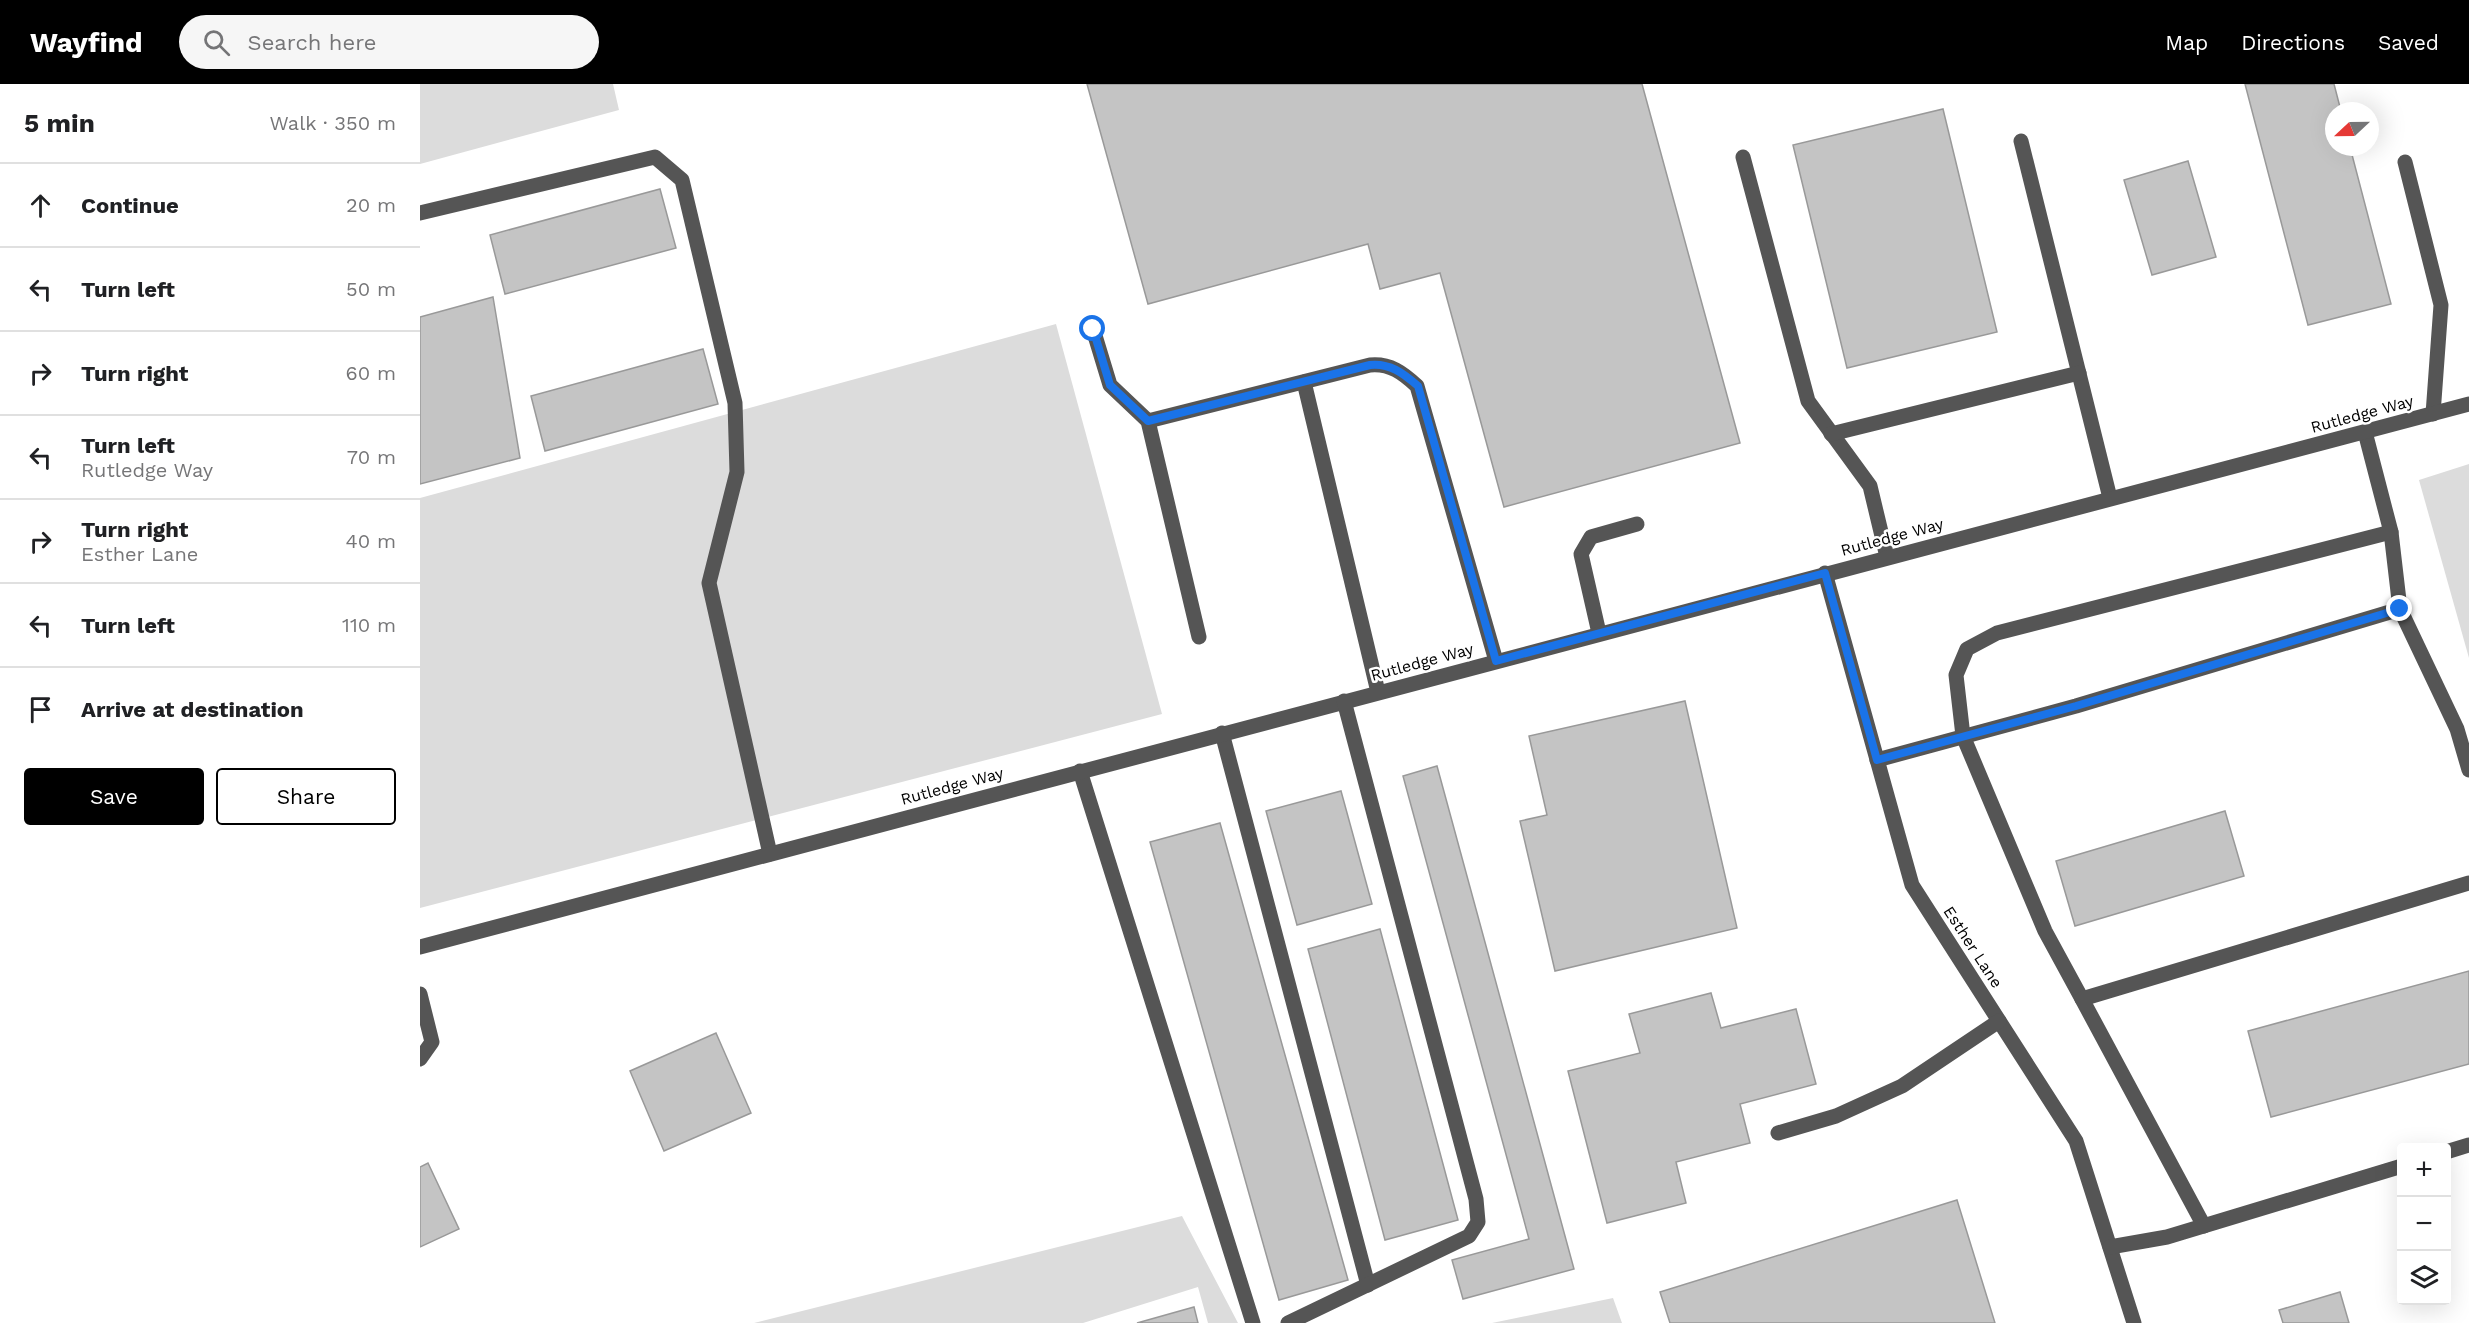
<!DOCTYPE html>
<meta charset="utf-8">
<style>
body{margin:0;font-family:"Work Sans",sans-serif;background:#f6f6f6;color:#202124}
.controls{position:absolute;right:18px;bottom:18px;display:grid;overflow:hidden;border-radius:6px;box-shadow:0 6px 24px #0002}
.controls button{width:54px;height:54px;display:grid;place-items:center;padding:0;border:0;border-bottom:2px solid #e0e0e0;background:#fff;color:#202124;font:30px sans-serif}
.compass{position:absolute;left:1905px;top:18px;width:54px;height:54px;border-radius:50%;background:#fff;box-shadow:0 6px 24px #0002;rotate:248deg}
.stop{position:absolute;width:18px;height:18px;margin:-14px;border:4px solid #1a73e8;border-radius:50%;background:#fff}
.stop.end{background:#1a73e8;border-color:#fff;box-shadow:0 2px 6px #0008}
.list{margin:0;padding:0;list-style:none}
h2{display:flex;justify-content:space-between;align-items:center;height:78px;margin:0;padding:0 24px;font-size:26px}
h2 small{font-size:20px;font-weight:400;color:#757577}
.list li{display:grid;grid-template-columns:39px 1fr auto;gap:18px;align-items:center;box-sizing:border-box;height:84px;padding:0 24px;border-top:2px solid #e0e0e0}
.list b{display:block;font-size:22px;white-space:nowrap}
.list p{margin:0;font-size:20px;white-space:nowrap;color:#757577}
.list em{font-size:20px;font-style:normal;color:#757577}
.actions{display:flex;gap:12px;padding:18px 24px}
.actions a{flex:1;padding:14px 0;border:2px solid #000;border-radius:6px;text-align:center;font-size:21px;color:#000}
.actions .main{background:#000;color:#fff}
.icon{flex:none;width:33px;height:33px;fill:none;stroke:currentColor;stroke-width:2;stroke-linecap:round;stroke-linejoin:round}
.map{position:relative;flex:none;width:2049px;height:1239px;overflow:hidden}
header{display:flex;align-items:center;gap:36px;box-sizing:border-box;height:84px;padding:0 30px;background:#000;color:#fff}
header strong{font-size:28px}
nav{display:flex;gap:33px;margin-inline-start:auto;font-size:21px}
.search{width:420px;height:54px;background:#f6f6f6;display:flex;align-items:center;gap:15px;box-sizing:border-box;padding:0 21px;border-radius:33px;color:#757577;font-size:22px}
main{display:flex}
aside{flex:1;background:#fff}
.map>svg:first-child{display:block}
.green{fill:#dcdcdc}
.building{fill:#c4c4c4;stroke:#999;stroke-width:1.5}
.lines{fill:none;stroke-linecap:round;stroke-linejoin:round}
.minor{stroke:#555;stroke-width:15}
.route{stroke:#1a73e8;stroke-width:8}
.labels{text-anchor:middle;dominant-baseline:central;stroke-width:5;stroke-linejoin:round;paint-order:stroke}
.street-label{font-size:16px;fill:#000;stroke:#fff}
</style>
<header>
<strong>Wayfind</strong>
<div class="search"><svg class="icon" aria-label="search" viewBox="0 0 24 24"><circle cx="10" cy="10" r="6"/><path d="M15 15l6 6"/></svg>Search here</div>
<nav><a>Map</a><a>Directions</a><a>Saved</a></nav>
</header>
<main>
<aside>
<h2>5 min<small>Walk · 350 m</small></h2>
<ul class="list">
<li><svg class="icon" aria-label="ahead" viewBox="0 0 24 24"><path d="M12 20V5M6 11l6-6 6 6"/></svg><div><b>Continue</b></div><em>20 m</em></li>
<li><svg class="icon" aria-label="left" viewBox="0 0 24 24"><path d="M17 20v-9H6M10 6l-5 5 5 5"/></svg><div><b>Turn left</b></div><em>50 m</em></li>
<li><svg class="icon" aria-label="right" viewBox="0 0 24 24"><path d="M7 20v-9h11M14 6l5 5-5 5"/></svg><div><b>Turn right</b></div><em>60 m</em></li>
<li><svg class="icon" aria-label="left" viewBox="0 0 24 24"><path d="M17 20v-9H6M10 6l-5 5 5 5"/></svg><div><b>Turn left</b><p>Rutledge Way</p></div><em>70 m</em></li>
<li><svg class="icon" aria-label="right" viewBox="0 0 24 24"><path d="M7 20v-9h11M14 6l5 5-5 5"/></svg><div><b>Turn right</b><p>Esther Lane</p></div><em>40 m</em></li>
<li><svg class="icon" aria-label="left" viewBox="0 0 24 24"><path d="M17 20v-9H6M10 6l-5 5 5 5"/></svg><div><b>Turn left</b></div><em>110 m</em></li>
<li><svg class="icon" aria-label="arrive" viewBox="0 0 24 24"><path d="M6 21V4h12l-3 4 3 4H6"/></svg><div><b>Arrive at destination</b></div></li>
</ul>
<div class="actions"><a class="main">Save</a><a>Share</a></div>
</aside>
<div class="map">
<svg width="2049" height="1239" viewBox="0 0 2049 1239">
<rect width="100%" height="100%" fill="#fff"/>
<g class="green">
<path d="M 0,0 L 193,0 L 199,26 L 0,80 Z"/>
<path d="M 636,240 L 742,630 L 0,824 L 0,414 Z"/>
<path d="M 2049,380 L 2049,574 L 1999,396 Z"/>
<path d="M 762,1132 L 818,1239 L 788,1239 L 778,1203 L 663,1239 L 334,1239 Z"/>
<path d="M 1193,1214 L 1202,1239 L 1072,1239 Z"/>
</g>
<g class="building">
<path d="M 667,0 L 1222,0 L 1320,359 L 1084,423 L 1020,189 L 960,205 L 948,160 L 728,220 Z"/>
<path d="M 1825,0 L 1914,0 L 1921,27 L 1914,27 L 1914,63 L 1930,63 L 1971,220 L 1888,241 Z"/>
<path d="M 1523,25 L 1577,248 L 1427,284 L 1373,61 Z"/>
<path d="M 1768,77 L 1796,173 L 1732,191 L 1704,96 Z"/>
<path d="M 240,105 L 256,164 L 85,210 L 70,151 Z"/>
<path d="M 73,213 L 100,374 L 0,400 L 0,233 Z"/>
<path d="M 283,265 L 298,320 L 125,367 L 111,312 Z"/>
<path d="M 1265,617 L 1317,844 L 1135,887 L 1100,737 L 1127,731 L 1109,652 Z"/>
<path d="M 1017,682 L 1154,1185 L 1043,1215 L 1032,1176 L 1109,1155 L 983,692 Z"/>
<path d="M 921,707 L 952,820 L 877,841 L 846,727 Z"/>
<path d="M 1805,727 L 1824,792 L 1655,842 L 1636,777 Z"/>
<path d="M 800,739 L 928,1196 L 859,1216 L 730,758 Z"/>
<path d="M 960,845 L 1038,1136 L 965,1156 L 888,865 Z"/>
<path d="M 2049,887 L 2049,980 L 1851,1033 L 1828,947 Z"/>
<path d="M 1291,909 L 1301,944 L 1376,925 L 1396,1000 L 1320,1020 L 1330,1059 L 1256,1078 L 1266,1119 L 1187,1139 L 1148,987 L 1220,969 L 1209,930 Z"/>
<path d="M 296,949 L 331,1029 L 244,1067 L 210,987 Z"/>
<path d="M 8,1079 L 39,1145 L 0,1163 L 0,1083 Z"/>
<path d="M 1537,1116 L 1575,1239 L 1250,1239 L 1240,1208 Z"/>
<path d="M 1920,1208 L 1929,1239 L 1863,1239 L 1859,1226 Z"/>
<path d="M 774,1223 L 778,1239 L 717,1239 Z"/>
</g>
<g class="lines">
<g class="minor">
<path d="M 1601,57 L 1690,414"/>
<path d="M 1323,73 L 1388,317 L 1450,402 L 1467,473"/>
<path d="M 1985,78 L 2021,221 L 2013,330"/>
<path d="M 0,129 L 235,73 L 262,96 L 315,319 L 317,388 L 289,499 L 350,770"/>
<path d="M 673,245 L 690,301 L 728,337 L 779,553"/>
<path d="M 884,298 L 958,608"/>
<path d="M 728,337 L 950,281 C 970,279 983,289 997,302 L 1076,577"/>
<path d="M 1411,350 L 1659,289"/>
<path d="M 1405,489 L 1492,801 L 1656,1057 L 1714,1239"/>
<path d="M 1980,525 L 2037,645 L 2049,686"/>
<path d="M 1179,549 L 1161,470 L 1171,453 L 1217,440"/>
<path d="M 802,649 L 948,1201"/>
<path d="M 1457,676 L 1656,622 L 1980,525 L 1971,448 L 1945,348"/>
<path d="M 660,687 L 833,1239"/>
<path d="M 0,863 L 2049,320"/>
<path d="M 0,910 L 12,958 L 0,975"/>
<path d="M 1662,915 L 1625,847 L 1543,652 L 1536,591 L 1547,565 L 1577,549 L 1971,448"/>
<path d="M 1358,1049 L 1416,1032 L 1482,1002 L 1579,937"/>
<path d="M 2026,1068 L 2049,1061"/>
<path d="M 1784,1142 L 1662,915 L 2049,799"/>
<path d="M 1690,1163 L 1747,1153 L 1982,1082"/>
<path d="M 868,1239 L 1049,1152 L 1058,1138 L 1056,1115 L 924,617"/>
</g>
</g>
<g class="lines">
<path class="route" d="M 673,245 L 690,301 L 728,337 L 950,281 C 970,279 983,289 998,302 L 1076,577 L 1405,489 L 1457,676 L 1656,622 L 1980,525"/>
</g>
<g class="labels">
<g class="street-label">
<text transform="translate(1942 330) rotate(-15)">Rutledge Way</text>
<text transform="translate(1472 453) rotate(-15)">Rutledge Way</text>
<text transform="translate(1002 578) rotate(-15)">Rutledge Way</text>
<text transform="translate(532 702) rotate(-15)">Rutledge Way</text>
<text transform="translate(1553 863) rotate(57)">Esther Lane</text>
</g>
</g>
</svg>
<div class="controls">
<button>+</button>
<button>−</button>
<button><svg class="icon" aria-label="layers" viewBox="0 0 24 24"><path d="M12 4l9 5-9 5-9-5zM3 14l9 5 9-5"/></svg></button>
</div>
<svg class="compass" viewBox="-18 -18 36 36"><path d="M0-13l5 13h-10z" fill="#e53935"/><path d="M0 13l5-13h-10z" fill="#757577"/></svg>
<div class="stop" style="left:673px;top:245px"></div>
<div class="stop end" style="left:1980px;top:525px"></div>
</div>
</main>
